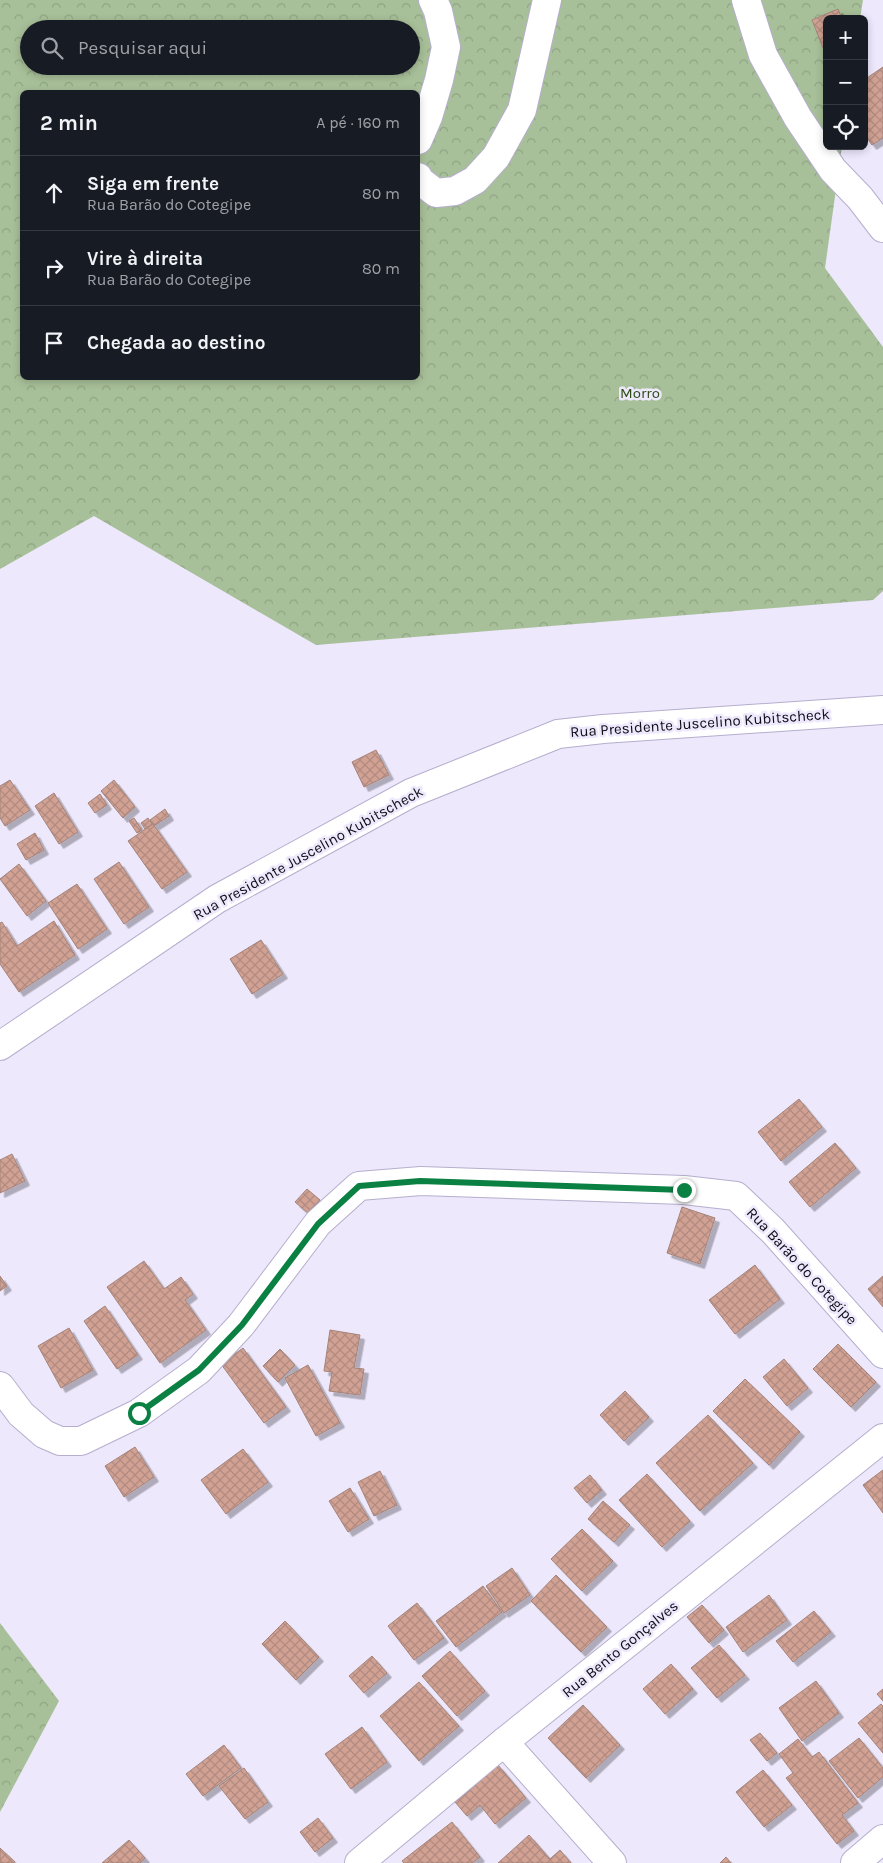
<!DOCTYPE html>
<html lang="pt">
<meta charset="utf-8">
<style>
body{margin:0;font-family:Karla,sans-serif;background:#20242c;color:#f1f3f6}
.controls{position:absolute;right:15px;top:15px;display:grid;overflow:hidden;border-radius:8px;box-shadow:0 2px 8px #0003}
.controls button{width:45px;height:45px;display:grid;place-items:center;padding:0;border:0;border-bottom:1px solid #363941;background:#171b24;color:#f1f3f6;font:25px sans-serif}
.stop{position:absolute;width:15px;height:15px;margin:-11px;border:4px solid #0b8043;border-radius:50%;background:#fff}
.stop.end{background:#0b8043;border-color:#fff;box-shadow:0 1px 5px #0008}
.list{margin:0;padding:0;list-style:none}
h2{display:flex;justify-content:space-between;align-items:center;height:65px;margin:0;padding:0 20px;font-size:21px}
h2 small{font-size:16px;font-weight:400;color:#9ea1a6}
.list li{display:grid;grid-template-columns:32px 1fr auto;gap:15px;align-items:center;box-sizing:border-box;height:75px;padding:0 20px;border-top:1px solid #363941}
.list b{display:block;font-size:19px;white-space:nowrap}
.list p{margin:0;font-size:16px;white-space:nowrap;color:#9ea1a6}
.list em{font-size:16px;font-style:normal;color:#9ea1a6}
.icon{flex:none;width:28px;height:28px;fill:none;stroke:currentColor;stroke-width:2;stroke-linecap:round;stroke-linejoin:round}
.map{position:relative;flex:none;width:883px;height:1863px;overflow:hidden}
.search{position:absolute;background:#171b24;box-shadow:0 2px 8px #0003;left:20px;top:20px;width:400px;height:55px;display:flex;align-items:center;gap:12px;box-sizing:border-box;padding:0 18px;border-radius:28px;color:#9ea1a6;font-size:19px}
.panel{position:absolute;background:#171b24;box-shadow:0 2px 8px #0003;left:20px;top:90px;width:400px;height:290px;border-radius:8px}
.map>svg:first-child{display:block}
.forest{fill:url(#forest-crowns);fill-rule:evenodd}
.building{fill:url(#building-cross-hatch);stroke:#a58379;filter:url(#shadow)}
.lines{fill:none;stroke-linecap:round;stroke-linejoin:round}
.minor-casing{stroke:#b6aecd;stroke-width:30}
.minor{stroke:#fff;stroke-width:28}
.route{stroke:#0b8043;stroke-width:6}
.labels{text-anchor:middle;dominant-baseline:central;stroke-width:5;stroke-linejoin:round;paint-order:stroke}
.park-label{font-size:15px;fill:#2c4b14;stroke:#ede8fc}
.street-label{font-size:15px;fill:#0e0b15;stroke:#ede8fc}
</style>
<div class="map">
<svg width="883" height="1863" viewBox="0 0 883 1863">
<defs>
<pattern id="forest-crowns" width="20" height="18" patternUnits="userSpaceOnUse" patternTransform="scale(1.25)"><rect width="20" height="18" fill="#a8c099"/><path d="M2 6a3 3 0 1 1 6 0M12 15a3 3 0 1 1 6 0" fill="none" stroke="#8fa483"/></pattern>
<pattern id="building-cross-hatch" width="8" height="8" patternUnits="userSpaceOnUse" patternTransform="scale(1.25)"><rect width="8" height="8" fill="#d1a294"/><path d="M0 0l8 8M0 8l8-8" fill="none" stroke="#b28a7f"/></pattern>
<filter id="shadow"><feDropShadow dx="4.5" dy="4.5" stdDeviation="0" flood-color="#0004"/></filter>
</defs>
<rect width="100%" height="100%" fill="#ede8fc"/>
<g class="forest">
<path d="M 0,0 L 863,0 L 860,19 L 827,19 L 827,146 L 842,146 L 825,268 L 883,347 L 883,591 L 873,600 L 316,645 L 94,516 L 0,569 ZM 29,29 L 411,29 L 411,66 L 29,66 ZM 22,92 L 418,92 L 418,378 L 22,378 Z"/>
<path d="M 0,1623 L 59,1701 L 0,1812 Z"/>
</g>
<g class="building">
<path d="M 838,9 L 842,19 L 827,19 L 827,58 L 812,20 Z"/>
<path d="M 883,67 L 883,138 L 872,145 L 864,134 L 864,80 Z"/>
<path d="M 376,750 L 389,775 L 364,787 L 352,762 Z"/>
<path d="M 10,780 L 30,810 L 5,826 L 0,818 L 0,786 Z"/>
<path d="M 114,780 L 135,807 L 123,818 L 101,791 Z"/>
<path d="M 54,793 L 78,832 L 59,844 L 35,806 Z"/>
<path d="M 100,794 L 107,805 L 95,813 L 88,803 Z"/>
<path d="M 165,809 L 169,816 L 154,826 L 150,820 Z"/>
<path d="M 134,818 L 142,830 L 137,833 L 129,821 Z"/>
<path d="M 148,818 L 152,824 L 145,829 L 141,823 Z"/>
<path d="M 153,824 L 187,872 L 162,889 L 128,841 Z"/>
<path d="M 35,833 L 44,850 L 26,860 L 17,844 Z"/>
<path d="M 119,862 L 149,907 L 124,924 L 94,879 Z"/>
<path d="M 19,864 L 46,901 L 27,916 L 0,879 Z"/>
<path d="M 77,884 L 107,929 L 78,949 L 48,903 Z"/>
<path d="M 54,921 L 75,955 L 19,992 L 0,964 L 0,923 L 2,922 L 17,946 Z"/>
<path d="M 261,940 L 283,974 L 252,994 L 230,959 Z"/>
<path d="M 799,1099 L 822,1127 L 781,1161 L 758,1132 Z"/>
<path d="M 835,1143 L 856,1168 L 810,1207 L 789,1182 Z"/>
<path d="M 12,1154 L 25,1181 L 0,1193 L 0,1160 Z"/>
<path d="M 307,1189 L 320,1200 L 309,1214 L 295,1202 Z"/>
<path d="M 682,1207 L 715,1218 L 700,1264 L 667,1253 Z"/>
<path d="M 144,1261 L 164,1289 L 181,1277 L 193,1294 L 185,1300 L 206,1330 L 160,1363 L 107,1287 Z"/>
<path d="M 755,1265 L 780,1299 L 735,1334 L 709,1300 Z"/>
<path d="M 0,1276 L 7,1286 L 0,1291 Z"/>
<path d="M 883,1276 L 883,1307 L 868,1289 Z"/>
<path d="M 105,1306 L 138,1355 L 117,1369 L 84,1321 Z"/>
<path d="M 69,1328 L 93,1370 L 61,1388 L 38,1346 Z"/>
<path d="M 330,1330 L 360,1335 L 354,1368 L 364,1369 L 360,1395 L 329,1391 L 332,1372 L 324,1371 Z"/>
<path d="M 838,1344 L 876,1382 L 851,1407 L 813,1369 Z"/>
<path d="M 243,1348 L 286,1407 L 264,1423 L 221,1364 Z"/>
<path d="M 280,1349 L 295,1365 L 278,1382 L 263,1366 Z"/>
<path d="M 784,1359 L 808,1388 L 787,1406 L 763,1377 Z"/>
<path d="M 308,1365 L 340,1423 L 316,1436 L 285,1378 Z"/>
<path d="M 745,1379 L 800,1432 L 769,1465 L 713,1411 Z"/>
<path d="M 625,1391 L 649,1417 L 624,1441 L 600,1415 Z"/>
<path d="M 708,1415 L 753,1463 L 700,1511 L 656,1463 Z"/>
<path d="M 135,1447 L 154,1477 L 124,1497 L 105,1466 Z"/>
<path d="M 243,1449 L 268,1482 L 226,1514 L 201,1480 Z"/>
<path d="M 883,1470 L 883,1513 L 863,1485 Z"/>
<path d="M 380,1471 L 397,1505 L 374,1516 L 358,1482 Z"/>
<path d="M 647,1474 L 690,1521 L 662,1547 L 619,1500 Z"/>
<path d="M 590,1475 L 602,1490 L 587,1503 L 574,1488 Z"/>
<path d="M 350,1488 L 369,1519 L 348,1532 L 329,1501 Z"/>
<path d="M 603,1501 L 630,1525 L 614,1542 L 588,1519 Z"/>
<path d="M 582,1529 L 613,1561 L 582,1591 L 551,1559 Z"/>
<path d="M 512,1568 L 530,1595 L 504,1613 L 486,1586 Z"/>
<path d="M 556,1575 L 607,1627 L 581,1652 L 531,1601 Z"/>
<path d="M 483,1586 L 502,1612 L 456,1647 L 436,1621 Z"/>
<path d="M 769,1595 L 787,1620 L 743,1652 L 726,1627 Z"/>
<path d="M 417,1603 L 444,1638 L 414,1660 L 388,1626 Z"/>
<path d="M 702,1605 L 724,1630 L 709,1643 L 687,1617 Z"/>
<path d="M 814,1611 L 831,1632 L 793,1662 L 776,1641 Z"/>
<path d="M 285,1621 L 319,1657 L 296,1680 L 262,1644 Z"/>
<path d="M 719,1645 L 745,1675 L 717,1698 L 691,1668 Z"/>
<path d="M 450,1651 L 485,1691 L 457,1716 L 422,1676 Z"/>
<path d="M 372,1656 L 387,1673 L 364,1693 L 349,1676 Z"/>
<path d="M 671,1664 L 693,1689 L 665,1714 L 643,1689 Z"/>
<path d="M 816,1681 L 839,1713 L 802,1741 L 779,1708 Z"/>
<path d="M 419,1682 L 459,1726 L 419,1761 L 380,1716 Z"/>
<path d="M 883,1689 L 883,1701 L 877,1694 Z"/>
<path d="M 881,1704 L 883,1706 L 883,1753 L 858,1723 Z"/>
<path d="M 583,1705 L 620,1745 L 586,1778 L 548,1738 Z"/>
<path d="M 362,1727 L 387,1762 L 351,1789 L 325,1754 Z"/>
<path d="M 760,1733 L 777,1753 L 767,1761 L 750,1740 Z"/>
<path d="M 859,1738 L 883,1768 L 883,1777 L 858,1798 L 829,1761 Z"/>
<path d="M 798,1739 L 812,1757 L 819,1752 L 858,1803 L 842,1815 L 854,1831 L 837,1844 L 786,1778 L 793,1773 L 779,1754 Z"/>
<path d="M 224,1745 L 241,1768 L 203,1796 L 186,1774 Z"/>
<path d="M 498,1765 L 526,1798 L 495,1824 L 480,1805 L 467,1816 L 455,1802 Z"/>
<path d="M 244,1768 L 268,1802 L 245,1819 L 219,1786 Z"/>
<path d="M 763,1770 L 792,1805 L 764,1827 L 736,1792 Z"/>
<path d="M 318,1818 L 333,1838 L 315,1852 L 300,1832 Z"/>
<path d="M 452,1822 L 480,1857 L 472,1863 L 404,1863 L 402,1861 Z"/>
<path d="M 529,1835 L 550,1859 L 560,1850 L 571,1863 L 498,1863 Z"/>
<path d="M 129,1840 L 145,1858 L 140,1863 L 102,1863 Z"/>
<path d="M 0,1848 L 15,1862 L 13,1863 L 0,1863 Z"/>
<path d="M 726,1857 L 731,1863 L 720,1863 Z"/>
</g>
<g class="lines">
<g class="minor-casing">
<g id="minor">
<path d="M 746,0 L 763,55 L 798,118 L 833,170 L 860,198 L 883,228"/>
<path d="M 418,140 L 428,117 L 439,80 L 446,47 L 438,11 L 433,0"/>
<path d="M 418,177 L 419,180 L 436,193 L 455,191 L 475,180 L 496,157 L 522,110 L 547,0"/>
<path d="M 0,1046 L 217,899 L 411,793 L 558,734 L 603,729 L 883,710"/>
<path d="M 0,1386 L 21,1414 L 44,1434 L 60,1441 L 81,1441 L 139,1413 L 199,1370 L 241,1325 L 318,1223 L 359,1186 L 421,1181 L 684,1190 L 736,1196 L 773,1231 L 883,1354"/>
<path d="M 504,1742 L 612,1863"/>
<path d="M 359,1863 L 504,1742 L 883,1438"/>
<path d="M 855,1863 L 883,1839"/>
</g>
</g>
<use href="#minor" class="minor"/>
</g>
<g class="lines">
<path class="route" d="M 139,1413 L 199,1370 L 242,1325 L 318,1224 L 359,1186 L 420,1181 L 684,1190"/>
</g>
<g class="labels">
<g class="park-label">
<text x="640" y="393">Morro</text>
</g>
<g class="street-label">
<text transform="translate(700 723) rotate(-4)">Rua Presidente Juscelino Kubitscheck</text>
<text transform="translate(308 853) rotate(-29)">Rua Presidente Juscelino Kubitscheck</text>
<text transform="translate(802 1266) rotate(47)">Rua Barão do Cotegipe</text>
<text transform="translate(620 1649) rotate(-39)">Rua Bento Gonçalves</text>
</g>
</g>
</svg>
<div class="controls">
<button>+</button>
<button>−</button>
<button><svg class="icon" aria-label="locate" viewBox="0 0 24 24"><circle cx="12" cy="12" r="6"/><path d="M12 2v4M12 18v4M2 12h4M18 12h4"/></svg></button>
</div>
<div class="stop" style="left:139px;top:1413px"></div>
<div class="stop end" style="left:684px;top:1190px"></div>
<div class="search"><svg class="icon" aria-label="search" viewBox="0 0 24 24"><circle cx="10" cy="10" r="6"/><path d="M15 15l6 6"/></svg>Pesquisar aqui</div>
<section class="panel">
<h2>2 min<small>A pé · 160 m</small></h2>
<ul class="list">
<li><svg class="icon" aria-label="ahead" viewBox="0 0 24 24"><path d="M12 20V5M6 11l6-6 6 6"/></svg><div><b>Siga em frente</b><p>Rua Barão do Cotegipe</p></div><em>80 m</em></li>
<li><svg class="icon" aria-label="right" viewBox="0 0 24 24"><path d="M7 20v-9h11M14 6l5 5-5 5"/></svg><div><b>Vire à direita</b><p>Rua Barão do Cotegipe</p></div><em>80 m</em></li>
<li><svg class="icon" aria-label="arrive" viewBox="0 0 24 24"><path d="M6 21V4h12l-3 4 3 4H6"/></svg><div><b>Chegada ao destino</b></div></li>
</ul>
</section>
</div>
